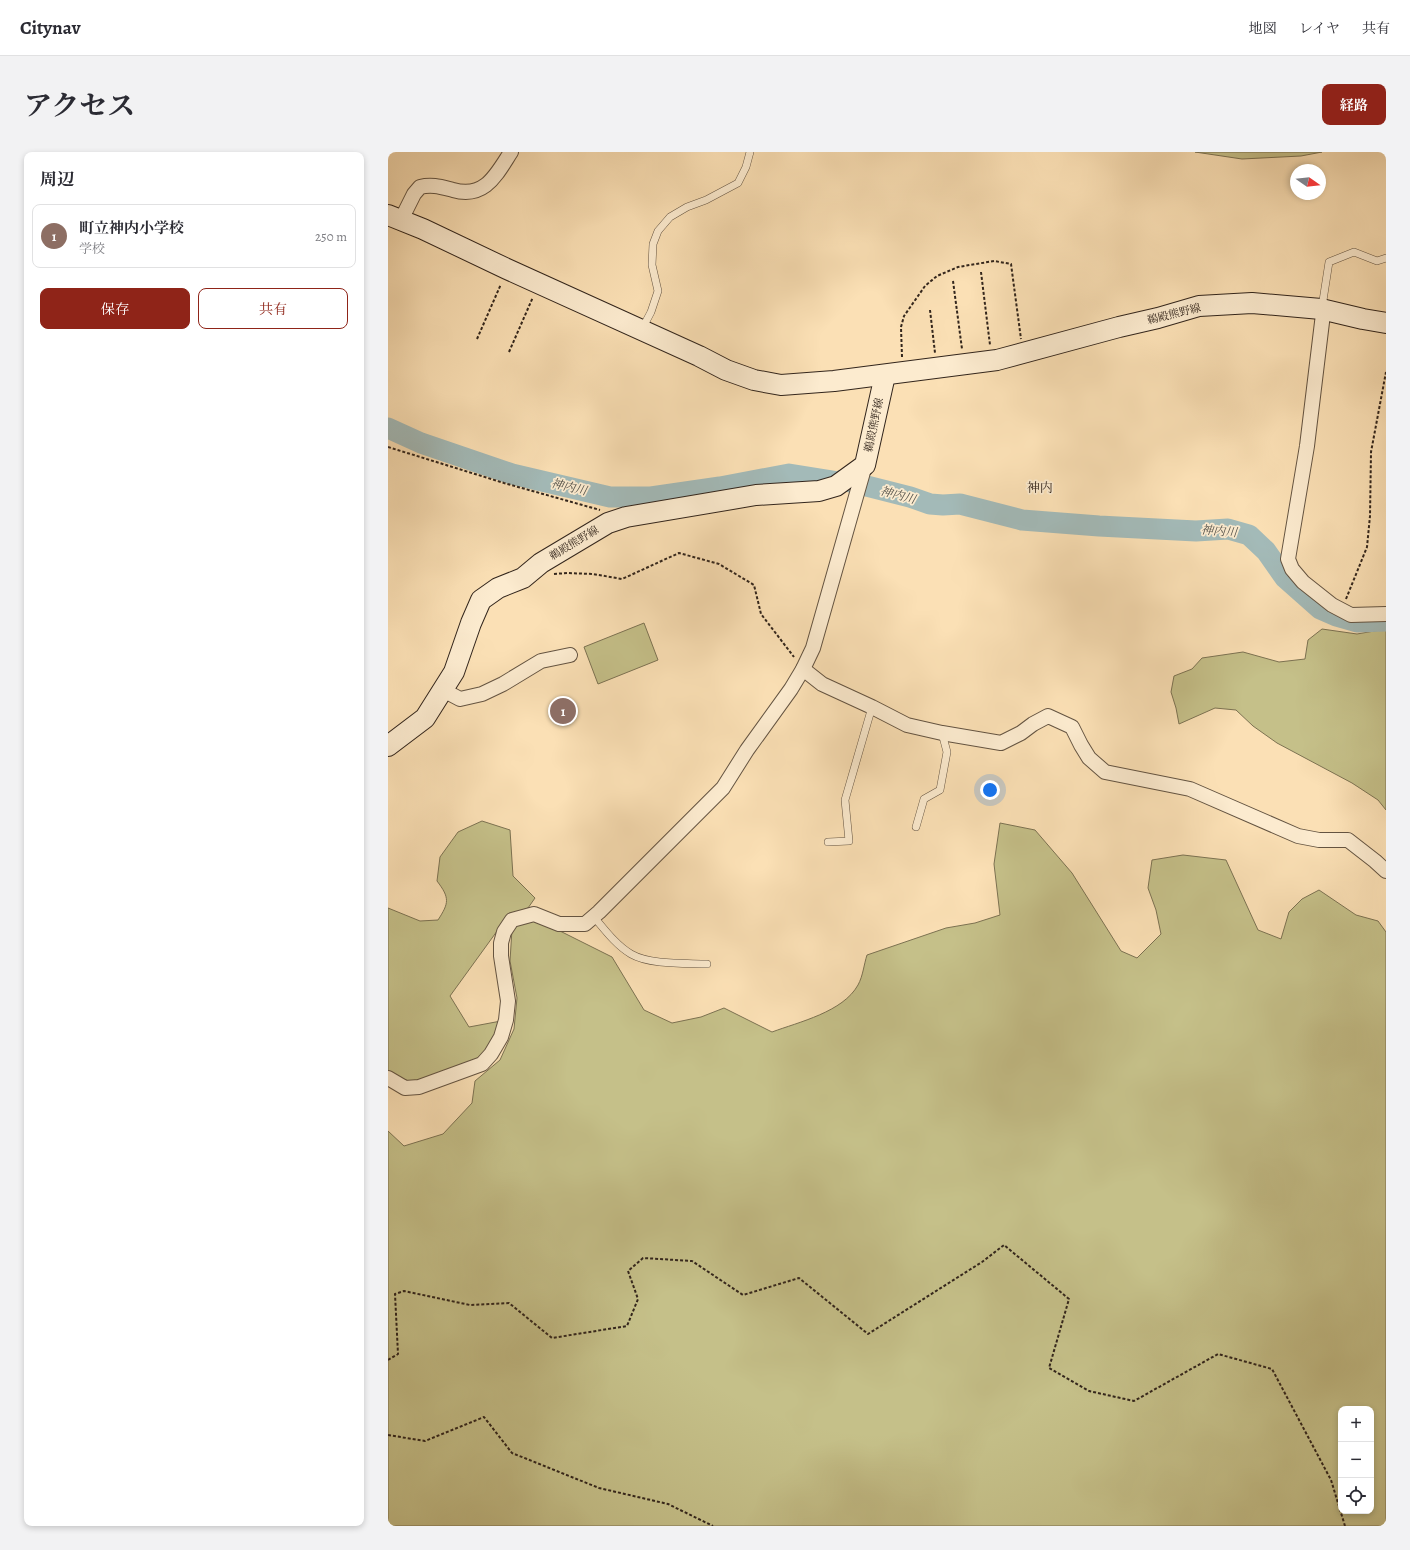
<!DOCTYPE html>
<html lang="ja">
<meta charset="utf-8">
<style>
body{margin:0;font-family:Alegreya,"Noto Serif JP",serif;background:#f2f2f3;color:#2b2b33}
.controls{position:absolute;right:12px;bottom:12px;display:grid;overflow:hidden;border-radius:8px;box-shadow:0 2px 6px #0003}
.controls button{width:36px;height:36px;display:grid;place-items:center;padding:0;border:0;border-bottom:1px solid #e1e1e2;background:#fff;color:#2b2b33;font:20px sans-serif}
.compass{position:absolute;left:902px;top:12px;width:36px;height:36px;border-radius:50%;background:#fff;box-shadow:0 2px 6px #0003;rotate:104deg}
.you{position:absolute;left:602px;top:638px;width:14px;height:14px;margin:-10px;border:3px solid #fff;border-radius:50%;background:#1a73e8;box-shadow:0 0 0 6px #1a73e833}
.badge{display:grid;place-items:center;width:26px;height:26px;border-radius:50%;background:#8f2418;color:#fff;font-size:13px;font-weight:700}
.pin{position:absolute;translate:-50% -50%;border:2px solid #fff;box-shadow:0 1px 4px #0006}
.list{margin:0;padding:0;list-style:none}
h2{display:flex;justify-content:space-between;align-items:center;height:52px;margin:0;padding:0 16px;font-size:17px}
h2 small{font-size:13px;font-weight:400;color:#7c7c81}
.list li{display:grid;grid-template-columns:26px 1fr auto;gap:12px;align-items:center;box-sizing:border-box;height:64px;margin:0 8px 8px;padding:0 8px;border:1px solid #e1e1e2;border-radius:8px}
.list b{display:block;font-size:15px;white-space:nowrap}
.list p{margin:0;font-size:13px;white-space:nowrap;color:#7c7c81}
.list em{font-size:13px;font-style:normal;color:#7c7c81}
.actions{display:flex;gap:8px;padding:12px 16px}
.actions a{flex:1;padding:9px 0;border:1px solid #8f2418;border-radius:8px;text-align:center;font-size:14px;color:#8f2418}
.actions .main{background:#8f2418;color:#fff}
.icon{flex:none;width:22px;height:22px;fill:none;stroke:currentColor;stroke-width:2;stroke-linecap:round;stroke-linejoin:round}
.map{position:relative;flex:none;width:998px;height:1374px;overflow:hidden;border-radius:8px}
header{display:flex;align-items:center;gap:24px;box-sizing:border-box;height:56px;padding:0 20px;background:#fff;border-bottom:1px solid #e1e1e2}
header strong{font-size:19px}
nav{display:flex;gap:22px;margin-inline-start:auto;font-size:14px}
.intro{display:flex;align-items:center;justify-content:space-between;box-sizing:border-box;height:96px;padding:0 24px}
h1{margin:0;font-size:28px}
.button{padding:10px 18px;border-radius:8px;background:#8f2418;color:#fff;font-size:14px;font-weight:700}
main{display:flex;gap:24px;padding:0 24px}
aside{flex:1;background:#fff;border-radius:8px;box-shadow:0 2px 6px #0003}
.map>svg:first-child{display:block}
.green{fill:#c5c089;stroke:#7c7252;fill-rule:evenodd}
.lines{fill:none;stroke-linecap:round;stroke-linejoin:round}
.river{stroke:#a3bab8;stroke-width:21}
.lane-casing{stroke:#645442;stroke-width:8}
.street-casing{stroke:#645442;stroke-width:16}
.secondary-casing{stroke:#32251c;stroke-width:22}
.path{stroke:#32251c;stroke-width:2;stroke-dasharray:3 2;stroke-linecap:butt}
.lane{stroke:#fcebcf;stroke-width:7}
.street{stroke:#fcebcf;stroke-width:14}
.secondary{stroke:#fcebcf;stroke-width:20}
.labels{text-anchor:middle;dominant-baseline:central;stroke-width:3.5;stroke-linejoin:round;paint-order:stroke}
.street-label{font-size:11px;fill:#32251c;stroke:#fcebcf}
.water-label{font-size:12px;font-style:italic;fill:#54524b;stroke:#fcebcf}
.quarter-label{font-size:13px;fill:#32251c;stroke:#fcebcf}
</style>
<header>
<strong>Citynav</strong>
<nav><a>地図</a><a>レイヤ</a><a>共有</a></nav>
</header>
<div class="intro"><h1>アクセス</h1><a class="button">経路</a></div>
<main>
<aside>
<h2>周辺<small></small></h2>
<ul class="list">
<li><span class="badge" style="background:#8d6e63">1</span><div><b>町立神内小学校</b><p>学校</p></div><em>250 m</em></li>
</ul>
<div class="actions"><a class="main">保存</a><a>共有</a></div>
</aside>
<div class="map">
<svg width="998" height="1374" viewBox="0 0 998 1374">
<rect width="100%" height="100%" fill="#fbe0b5"/>
<filter id="stains"><feTurbulence type="fractalNoise" baseFrequency=".005" numOctaves="4"/><feColorMatrix values="0 0 0 0 .2 0 0 0 0 .09 0 0 0 0 .02 0 0 0 .5 -.17"/></filter>
<radialGradient id="worn" r=".72"><stop offset=".6" stop-color="#630" stop-opacity="0"/><stop offset="1" stop-color="#630" stop-opacity=".3"/></radialGradient>
<g class="green">
<path d="M 807,0 L 934,0 L 913,4 L 854,7 Z"/>
<path d="M 256,471 L 270,508 L 210,532 L 196,495 Z"/>
<path d="M 934,477 L 969,482 L 998,477 L 998,658 L 990,648 L 964,631 L 889,591 L 865,574 L 848,558 L 827,556 L 791,572 L 788,556 L 783,540 L 786,524 L 804,517 L 814,506 L 855,500 L 891,510 L 917,507 L 920,488 Z"/>
<path d="M 94,669 L 122,678 L 125,724 L 147,746 L 140,756 L 120,764 L 62,844 L 81,875 L 113,869 C 110,877 106,892 101,898 C 88,915 39,926 18,932 L 0,920 L 0,756 L 32,769 L 50,768 C 61,751 62,746 49,729 L 52,705 L 70,680 Z"/>
<path d="M 612,671 L 647,678 L 684,721 L 733,799 L 749,806 L 773,782 L 768,758 L 760,736 L 764,708 L 795,703 L 838,708 L 870,778 L 893,787 L 901,760 L 914,747 L 931,738 L 968,763 L 990,769 L 998,780 L 998,1374 L 0,1374 L 0,979 L 16,994 L 55,982 L 84,951 L 87,929 L 112,908 L 126,877 L 129,846 L 122,809 L 124,777 L 132,771 L 148,767 L 224,805 L 256,858 L 284,871 L 313,865 L 336,856 L 384,880 C 411,870 455,860 470,833 C 475,824 476,812 479,803 L 558,776 L 587,771 L 612,763 L 606,712 ZM 953,1257 L 983,1257 L 983,1359 L 953,1359 Z"/>
</g>
<g class="lines">
<path class="river" d="M 0,276 L 33,291 L 124,322 L 222,345 L 263,345 L 332,335 L 401,322 L 451,330 L 455,328 L 522,345 L 542,352 L 555,353 L 572,352 L 634,368 L 711,374 L 808,379 L 840,377 L 861,383 L 878,399 L 897,426 L 932,457 L 948,464 L 969,470 L 998,469"/>
<g class="lane-casing">
<g id="lane">
<path d="M 934,155 L 941,110 L 966,100 L 989,109 L 998,106"/>
<path d="M 254,177 L 263,160 L 270,139 L 264,113 L 265,92 L 270,79 L 282,65 L 299,55 L 318,48 L 350,31 L 358,15 L 362,0"/>
<path d="M 528,675 L 536,647 L 552,638 L 559,600 L 554,581"/>
<path d="M 440,690 L 461,689 L 457,648 L 484,555"/>
<path d="M 206,765 C 217,778 228,793 243,802 C 262,813 297,811 319,812"/>
</g>
</g>
<g class="street-casing">
<g id="street">
<path d="M 13,68 L 26,42 L 32,35 C 44,32 53,35 65,38 C 97,47 108,23 123,0"/>
<path d="M 933,157 L 935,162 L 919,294 L 900,407 L 904,417 L 915,430 L 944,453 L 963,463 L 998,462"/>
<path d="M 415,517 L 434,532 L 484,555 L 519,573 L 554,581 L 613,591 L 633,581 L 645,572 L 660,564 L 684,575 L 693,593 L 701,606 L 717,620 L 802,637 L 910,684 L 931,688 L 960,688 L 987,709 L 998,719"/>
<path d="M 55,538 L 72,547 L 94,542 L 115,532 L 153,509 L 182,503"/>
<path d="M 0,926 L 17,936 L 31,935 L 94,912 L 103,902 L 113,885 L 118,868 L 120,849 L 113,804 L 113,791 L 116,780 L 124,768 L 146,762 L 171,772 L 197,772 L 211,760 L 335,636 L 359,598 L 403,537 L 415,517 L 425,496 L 477,313"/>
</g>
</g>
<g class="secondary-casing">
<g id="secondary">
<path d="M 0,63 L 35,77 L 119,117 L 311,204 L 338,218 L 366,228 L 393,233 L 446,229 L 609,208 L 731,175 L 770,166 L 811,154 L 864,151 L 933,157 L 975,167 L 998,171"/>
<path d="M 0,594 L 37,566 L 66,520 L 83,471 L 93,448 L 110,436 L 135,426 L 153,411 L 220,371 L 238,365 L 368,343 L 431,339 L 448,334 L 477,313 L 497,223"/>
</g>
</g>
<g class="path">
<path d="M 593,120 L 602,193"/>
<path d="M 565,129 L 574,197"/>
<path d="M 542,158 L 547,201"/>
<path d="M 89,187 L 113,132"/>
<path d="M 121,200 L 145,145"/>
<path d="M 514,205 L 513,175 L 516,164 L 537,134 L 549,124 L 570,115 L 606,109 L 623,112 L 633,187"/>
<path d="M 0,295 L 116,331 L 212,358"/>
<path d="M 166,422 L 179,421 L 205,422 L 234,427 L 291,401 L 331,412 L 366,433 L 373,462 L 406,505"/>
<path d="M 958,447 L 979,395 L 982,364 L 983,300 L 998,220"/>
<path d="M 0,1208 L 10,1202 L 7,1142 L 16,1139 L 82,1153 L 121,1151 L 164,1186 L 239,1174 L 250,1147 L 240,1119 L 255,1106 L 304,1109 L 355,1143 L 411,1126 L 480,1182 L 594,1110 L 616,1093 L 681,1147 L 661,1216 L 701,1239 L 746,1249 L 830,1202 L 884,1217 L 943,1328 L 957,1374"/>
<path d="M 0,1283 L 37,1289 L 96,1265 L 124,1301 L 211,1336 L 280,1352 L 325,1374"/>
</g>
<use href="#lane" class="lane"/>
<use href="#street" class="street"/>
<use href="#secondary" class="secondary"/>
</g>
<g class="labels">
<g class="street-label">
<text transform="translate(786 162) rotate(-14)">鵜殿熊野線</text>
<text transform="translate(486 273) rotate(-78)">鵜殿熊野線</text>
<text transform="translate(186 391) rotate(-31)">鵜殿熊野線</text>
</g>
<g class="water-label">
<text transform="translate(181 335) rotate(13)">神内川</text>
<text transform="translate(510 343) rotate(15)">神内川</text>
<text transform="translate(831 379) rotate(5)">神内川</text>
</g>
<g class="quarter-label">
<text x="652" y="335">神内</text>
</g>
</g>
<rect width="100%" height="100%" filter="url(#stains)"/>
<rect width="100%" height="100%" fill="url(#worn)"/>
</svg>
<div class="controls">
<button>+</button>
<button>−</button>
<button><svg class="icon" aria-label="locate" viewBox="0 0 24 24"><circle cx="12" cy="12" r="6"/><path d="M12 2v4M12 18v4M2 12h4M18 12h4"/></svg></button>
</div>
<svg class="compass" viewBox="-18 -18 36 36"><path d="M0-13l5 13h-10z" fill="#e53935"/><path d="M0 13l5-13h-10z" fill="#7c7c81"/></svg>
<div class="you"></div>
<div class="pin badge" style="left:175px;top:559px;background:#8d6e63">1</div>
</div>
</main>
